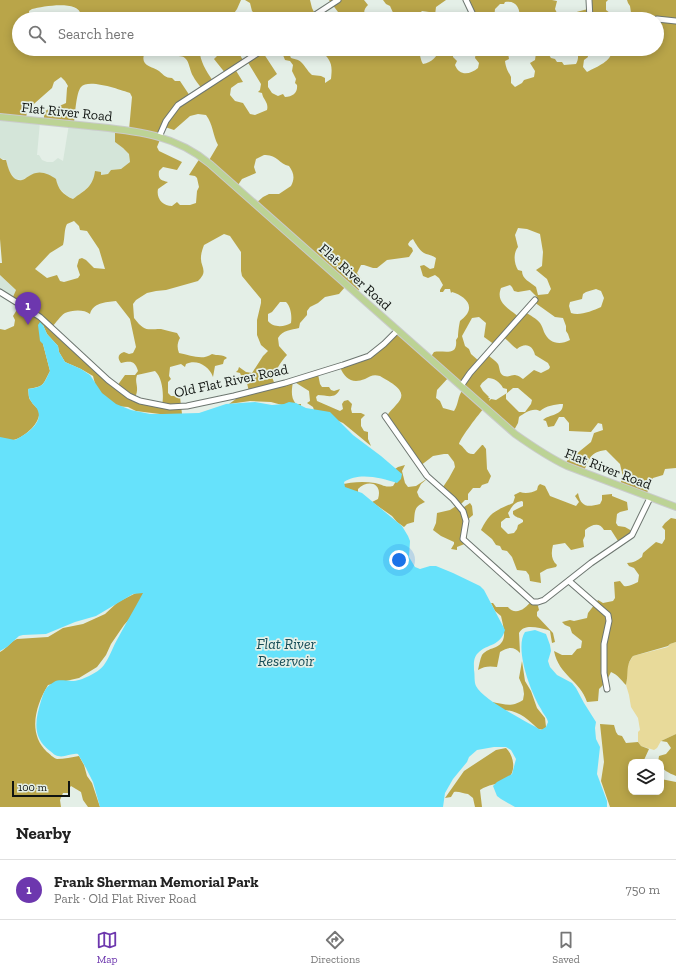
<!DOCTYPE html>
<meta charset="utf-8">
<style>
body{margin:0;font-family:"Zilla Slab",serif;background:#f2f2f2;color:#222}
.controls{position:absolute;right:12px;bottom:12px;display:grid;overflow:hidden;border-radius:8px;box-shadow:0 2px 10px #0003}
.controls button{width:36px;height:36px;display:grid;place-items:center;padding:0;border:0;border-bottom:1px solid #e0e0e0;background:#fff;color:#222;font:20px sans-serif}
.scale{position:absolute;left:12px;bottom:10px;width:58px;box-sizing:border-box;padding-left:4px;border:2px solid #101411;border-top:0;font-size:11px;line-height:14px;white-space:nowrap;color:#101411;-webkit-text-stroke:3px #e4efe7;paint-order:stroke}
.you{position:absolute;left:399px;top:560px;width:14px;height:14px;margin:-10px;border:3px solid #fff;border-radius:50%;background:#1a73e8;box-shadow:0 0 0 6px #1a73e833}
.badge{display:grid;place-items:center;width:26px;height:26px;border-radius:50%;background:#6d37ae;color:#fff;font-size:13px;font-weight:700}
.pin{position:absolute;translate:-50% -33px;filter:drop-shadow(0 1px 2px #0008)}
.pin::after{content:'';position:absolute;top:21px;width:14px;height:12px;background:inherit;clip-path:polygon(0 0,100% 0,50% 100%)}
.list{margin:0;padding:0;list-style:none}
h2{display:flex;justify-content:space-between;align-items:center;height:52px;margin:0;padding:0 16px;font-size:17px}
h2 small{font-size:13px;font-weight:400;color:#767676}
.list li{display:grid;grid-template-columns:26px 1fr auto;gap:12px;align-items:center;box-sizing:border-box;height:60px;padding:0 16px;border-top:1px solid #e0e0e0}
.list b{display:block;font-size:15px;white-space:nowrap}
.list p{margin:0;font-size:13px;white-space:nowrap;color:#767676}
.list em{font-size:13px;font-style:normal;color:#767676}
.icon{flex:none;width:22px;height:22px;fill:none;stroke:currentColor;stroke-width:2;stroke-linecap:round;stroke-linejoin:round}
.map{position:relative;flex:none;width:676px;height:807px;overflow:hidden}
.search{position:absolute;background:#fff;box-shadow:0 2px 10px #0003;left:12px;right:12px;top:12px;height:44px;display:flex;align-items:center;gap:10px;box-sizing:border-box;padding:0 14px;border-radius:22px;color:#767676;font-size:15px}
.sheet{height:112px;background:#fff}
nav{display:flex;justify-content:space-around;align-items:center;box-sizing:border-box;height:56px;border-top:1px solid #e0e0e0;background:#fff;font-size:11px;color:#767676}
nav a{display:grid;justify-items:center;gap:2px}
nav .on{color:#6d37ae}
.map>svg:first-child{display:block}
.built{fill:#d4e5d9}
.green{fill:#e8da9a}
.forest{fill:#b9a549;fill-rule:evenodd}
.water{fill:#66e2fb}
.lines{fill:none;stroke-linecap:round;stroke-linejoin:round}
.minor-casing{stroke:#6d7670;stroke-width:7}
.major-casing{stroke:#cacbcb;stroke-width:8}
.minor{stroke:#fff;stroke-width:5}
.major{stroke:#bcd395;stroke-width:6}
.labels{text-anchor:middle;dominant-baseline:central;stroke-width:3.5;stroke-linejoin:round;paint-order:stroke}
.street-label{font-size:14px;fill:#101411;stroke:#e4efe7}
.water-label{font-size:15px;font-style:italic;fill:#164c57;stroke:#e4efe7}
</style>
<div class="map">
<svg width="676" height="807" viewBox="0 0 676 807">
<rect width="100%" height="100%" fill="#e4efe7"/>
<g class="built">
<path d="M 0,118 L 40,122 L 37,155 L 39,155 L 42,160 L 47,162 L 53,162 L 58,158 L 63,161 L 69,124 L 115,129 L 115,142 L 123,148 L 129,154 L 130,162 L 121,169 L 111,170 L 108,174 L 101,175 L 94,179 L 91,185 L 73,199 L 67,196 L 58,187 L 56,179 L 29,176 L 22,180 L 15,179 L 9,171 L 6,160 L 0,158 Z"/>
<path d="M 0,275 L 16,290 L 12,299 L 0,292 Z"/>
</g>
<path class="green" d="M 676,642 L 676,734 L 661,741 L 657,748 L 654,750 L 641,746 L 638,742 L 638,732 L 640,730 L 638,718 L 631,707 L 629,695 L 626,685 L 627,678 L 627,666 L 633,656 L 668,647 L 670,644 Z"/>
<g class="forest">
<path d="M 0,0 L 241,0 L 237,9 L 230,19 L 77,19 L 81,15 C 79,0 44,6 32,9 L 29,11 L 30,19 L 19,19 L 19,49 L 155,49 L 153,52 L 149,50 L 145,52 C 139,66 151,66 159,71 C 164,75 165,78 172,78 L 175,81 L 180,81 L 190,96 L 202,89 C 199,85 195,80 193,76 C 188,67 190,55 177,56 L 175,52 L 169,49 L 199,49 C 201,63 205,69 213,81 L 226,74 L 214,59 L 217,56 L 218,49 L 240,49 L 240,55 L 244,62 L 235,69 L 243,82 L 238,83 L 231,88 L 230,95 L 235,101 L 243,103 L 250,114 L 255,115 L 267,110 C 269,102 263,100 262,93 L 258,92 L 260,90 L 261,84 L 247,61 L 262,51 L 277,74 L 268,81 L 268,87 L 272,93 L 278,96 L 283,94 L 285,97 C 293,97 298,92 297,85 L 295,83 L 296,79 L 292,71 L 293,65 L 290,61 L 285,60 L 283,55 L 280,53 L 277,49 L 287,49 L 291,58 C 293,59 296,59 298,60 C 304,63 307,71 312,75 L 321,76 L 325,78 L 325,83 L 331,79 C 333,61 330,62 321,49 L 416,49 C 421,53 420,60 423,64 C 432,63 437,55 442,49 L 453,49 L 453,57 L 457,61 L 455,65 C 459,76 470,75 478,68 L 479,63 L 475,58 L 476,52 L 473,49 L 510,49 L 508,53 L 509,59 L 505,61 C 506,69 508,71 511,77 L 511,83 L 515,87 L 522,83 L 524,80 L 534,77 L 535,71 L 530,63 L 535,60 L 536,53 L 533,49 L 547,49 L 547,52 L 551,58 L 555,59 L 557,62 L 562,62 L 564,65 L 576,64 C 579,59 579,52 574,49 L 586,49 L 588,57 L 584,60 L 583,67 L 587,72 C 598,66 611,62 613,49 L 657,49 L 657,19 L 632,19 L 630,6 L 628,3 L 627,0 L 676,0 L 676,468 L 665,469 L 663,475 L 653,478 L 650,483 L 646,497 L 619,486 L 623,477 L 620,464 L 606,450 C 589,452 590,459 583,473 L 565,465 L 569,457 L 575,455 L 591,442 L 594,433 L 603,430 L 602,424 L 598,423 L 591,432 L 569,431 L 569,423 L 564,417 L 559,417 L 554,426 L 548,427 L 546,421 L 543,420 C 549,414 563,416 563,404 C 555,404 546,406 540,411 C 533,407 524,413 519,417 L 518,423 L 513,432 L 484,408 C 479,414 461,437 459,444 C 465,447 466,455 474,454 L 482,445 L 483,445 L 486,449 L 487,469 L 491,476 L 488,483 L 482,485 L 480,488 L 473,488 L 468,494 L 468,500 L 465,500 L 459,506 L 461,509 L 470,503 L 472,506 L 473,515 L 466,521 L 467,543 L 457,547 L 457,550 L 451,549 L 454,544 L 454,542 L 441,536 L 433,530 L 436,523 L 437,513 L 450,510 L 456,506 L 441,490 L 449,478 L 455,467 L 454,462 L 448,454 L 444,454 L 433,456 L 420,466 L 387,417 C 389,411 392,410 396,405 C 411,391 391,383 380,376 C 373,374 371,376 365,379 C 352,384 345,379 340,367 L 363,359 L 396,333 L 430,358 L 434,352 C 444,350 458,357 456,340 L 458,337 C 458,333 459,325 460,321 C 462,319 465,317 467,314 C 474,303 462,295 452,292 L 451,293 L 450,289 L 445,289 L 443,292 L 440,292 L 440,290 L 443,285 L 439,278 L 435,275 L 428,278 L 423,276 L 420,266 L 424,265 L 430,269 L 434,268 L 436,258 C 432,255 428,255 424,253 C 419,250 416,244 413,239 L 410,241 L 408,244 L 409,246 L 412,248 L 413,251 L 409,257 L 387,260 L 377,268 L 373,268 L 364,265 L 361,265 L 357,273 L 362,280 L 362,285 L 356,294 L 345,287 L 339,294 L 325,297 L 318,303 L 310,307 L 307,311 L 307,315 L 300,323 L 299,328 C 291,330 283,330 278,338 L 279,346 L 287,355 C 280,362 277,370 272,377 L 275,385 L 318,374 L 320,384 L 322,387 L 329,387 L 331,390 L 334,391 L 340,389 C 335,400 327,395 318,395 L 316,397 L 317,401 L 340,411 L 343,409 L 342,404 L 344,401 L 348,400 L 352,404 L 351,409 L 352,413 L 361,413 L 365,415 L 361,419 L 361,426 L 364,431 L 368,432 L 368,439 L 371,446 L 343,423 L 314,410 L 313,407 L 307,403 L 310,401 L 309,391 L 293,381 C 292,389 290,397 296,404 L 301,404 L 301,406 L 282,405 L 271,402 L 250,401 L 229,404 L 240,396 L 249,392 L 247,383 L 243,380 L 240,373 L 236,372 L 238,370 L 239,367 L 246,372 L 252,373 L 263,356 L 268,351 L 261,345 L 257,335 L 257,320 L 261,303 L 261,299 L 242,276 L 241,271 L 241,252 L 230,236 L 224,234 L 204,245 C 203,248 201,253 201,257 C 200,267 209,271 198,281 L 166,290 L 156,291 L 147,293 L 136,300 L 133,304 L 134,318 C 145,332 146,329 161,329 C 166,330 171,332 177,333 L 180,338 C 177,343 177,348 179,353 C 191,355 202,361 212,354 C 217,356 223,354 227,358 L 224,360 L 223,364 L 215,366 L 213,377 C 209,366 197,359 186,364 L 185,367 L 181,364 L 170,367 L 169,376 L 171,379 L 168,382 L 168,393 L 171,396 L 179,396 L 180,397 L 182,414 L 168,415 L 136,411 L 128,407 L 115,406 L 98,395 L 93,376 L 81,369 L 65,362 L 59,352 L 58,346 L 47,334 L 43,325 L 43,344 L 50,371 C 42,386 45,386 28,389 C 29,393 28,398 31,401 C 33,405 37,407 39,411 C 41,422 27,434 19,438 C 13,441 6,441 0,440 L 0,329 L 5,330 L 14,326 L 15,320 L 13,316 L 20,305 L 12,299 L 16,290 L 0,275 L 0,263 L 2,263 L 0,239 L 0,158 L 3,160 L 6,160 C 8,167 11,182 22,180 C 26,179 30,174 36,173 C 42,171 51,175 56,179 C 58,189 63,195 73,199 C 85,190 93,187 95,171 L 101,172 L 101,175 L 108,174 L 111,170 L 121,169 L 130,162 L 129,154 L 123,148 L 115,142 L 115,129 L 129,130 L 132,97 L 130,93 C 121,90 88,78 81,87 C 76,93 75,115 74,124 L 44,122 L 44,112 C 52,106 59,107 66,103 L 67,88 L 68,86 L 65,81 L 61,77 L 54,82 L 52,88 L 27,110 L 26,120 L 0,118 ZM 198,114 L 206,115 C 213,124 213,136 218,145 L 208,162 L 200,158 L 189,175 L 195,176 L 197,178 L 199,187 L 197,191 L 196,203 L 190,205 L 180,205 L 177,202 L 172,206 C 163,206 156,199 158,189 L 168,182 C 160,180 158,179 159,171 L 163,167 L 177,170 L 182,162 L 159,151 L 157,147 L 165,127 L 174,130 L 190,116 ZM 264,155 C 277,154 279,164 289,166 C 294,173 295,178 291,186 L 279,194 L 269,194 L 263,197 L 255,204 L 236,188 L 242,179 L 256,173 L 254,167 L 256,159 ZM 74,221 L 79,226 L 80,230 L 87,231 L 99,249 L 105,269 L 94,268 L 86,260 L 82,258 L 79,259 L 77,266 L 80,275 L 78,278 L 64,282 L 60,281 L 57,275 L 47,278 L 35,269 L 50,253 L 63,245 C 65,238 64,229 67,224 ZM 518,228 L 527,229 L 540,234 L 543,252 L 542,266 L 536,270 L 547,279 L 551,289 L 548,294 L 538,295 L 536,287 C 530,282 522,279 522,271 L 518,270 C 514,264 513,253 518,247 L 515,235 ZM 510,285 L 512,287 L 514,291 L 518,292 L 530,290 L 537,297 L 534,302 L 555,317 L 563,318 L 566,326 L 566,331 L 568,334 L 570,340 C 559,346 549,343 544,332 C 543,329 542,326 540,323 C 537,319 530,315 525,312 L 519,317 C 510,309 495,303 501,288 ZM 596,289 L 601,291 L 604,298 L 601,307 C 592,311 580,316 571,313 L 569,306 L 570,302 L 582,299 L 583,294 L 586,292 ZM 116,301 L 130,319 L 136,347 L 133,353 L 129,354 L 124,352 C 118,354 117,358 121,363 C 130,361 135,360 138,371 L 135,375 L 125,375 L 117,386 L 52,327 C 56,323 60,316 65,313 C 72,310 84,309 90,314 C 93,303 105,302 116,301 ZM 280,302 L 286,302 C 291,307 292,316 291,323 C 285,327 273,328 268,321 L 268,314 L 272,312 ZM 479,317 L 486,323 L 484,337 L 495,345 L 503,337 C 509,341 511,345 517,349 C 525,342 533,345 535,355 L 548,363 L 550,367 L 549,369 L 541,373 L 534,370 L 523,379 C 512,371 513,378 504,376 C 499,374 500,368 498,364 C 496,361 491,358 488,355 L 480,362 L 471,354 L 469,349 L 465,346 L 462,336 L 472,318 ZM 155,371 C 163,378 164,396 162,406 L 135,398 C 140,386 134,384 137,375 ZM 449,377 L 463,389 C 457,398 459,403 454,411 L 443,408 L 440,401 L 436,398 L 437,390 ZM 488,378 C 494,378 500,382 503,388 L 507,389 L 507,393 L 496,400 L 491,399 L 489,401 L 490,398 L 488,398 L 489,397 L 483,391 L 480,386 L 482,383 ZM 513,388 L 518,388 L 532,400 L 531,404 L 525,412 L 519,412 L 506,399 L 506,394 Z"/>
<path d="M 245,0 L 310,0 L 312,8 L 315,14 L 321,12 L 324,19 L 263,19 L 261,17 L 257,16 L 252,11 L 250,3 Z"/>
<path d="M 329,0 L 364,0 L 368,5 C 363,10 363,14 368,19 L 357,19 L 350,13 L 341,16 Z"/>
<path d="M 383,0 L 446,0 L 436,7 L 435,15 L 429,12 L 422,11 L 418,15 L 418,19 L 393,19 L 395,17 L 390,6 L 386,4 Z"/>
<path d="M 466,0 L 552,0 L 557,1 L 555,9 L 558,15 C 570,15 578,11 589,9 L 589,0 L 608,0 L 606,2 L 606,10 L 610,13 L 611,19 L 520,19 C 520,9 517,0 505,2 L 504,4 L 500,4 L 495,9 L 494,19 L 474,19 Z"/>
<path d="M 405,465 L 402,471 L 405,483 L 408,487 L 416,486 L 428,478 L 421,484 L 417,492 L 419,497 L 425,502 C 414,507 415,510 414,522 L 407,524 L 404,527 L 397,522 L 392,516 L 372,502 L 378,499 C 383,483 368,479 358,489 L 358,495 L 339,485 C 351,482 363,481 375,483 C 382,484 384,488 393,486 L 398,478 L 395,469 L 398,467 Z"/>
<path d="M 540,484 L 545,486 L 550,496 L 576,506 L 579,502 L 575,496 L 578,493 C 581,508 588,507 600,504 L 602,500 L 602,495 L 612,494 L 612,496 L 627,502 L 628,510 L 620,512 L 617,514 L 616,523 L 618,526 L 625,527 L 632,531 L 620,544 L 611,530 L 604,530 C 600,522 592,524 585,530 L 585,536 L 583,540 L 584,547 L 571,550 L 565,543 L 553,545 C 551,553 551,560 557,565 L 556,567 L 547,569 L 540,573 L 541,583 L 530,581 L 529,575 L 526,571 L 517,570 L 512,557 L 507,551 L 502,550 L 500,546 L 496,545 L 492,539 L 481,530 C 490,512 495,511 513,503 L 515,497 L 514,495 L 520,492 C 525,494 532,493 537,490 L 538,486 ZM 522,501 L 523,502 L 523,506 L 513,511 L 513,514 C 516,518 519,517 523,520 L 523,522 L 518,525 L 517,529 L 514,533 L 508,534 L 501,527 L 501,522 L 506,518 L 510,518 L 508,513 C 512,507 514,502 522,501 Z"/>
<path d="M 671,518 L 676,519 L 676,642 L 670,644 L 668,646 L 633,656 C 625,666 629,673 626,685 C 621,680 618,675 611,672 L 606,682 L 599,689 L 598,701 L 587,702 C 580,680 559,676 554,651 L 562,655 L 572,655 L 577,649 L 581,648 L 582,641 L 572,633 L 570,627 L 565,625 L 562,622 L 570,620 L 574,621 L 587,618 L 588,613 L 598,600 L 603,603 L 613,601 L 615,598 L 614,582 L 620,581 L 624,586 C 629,587 633,584 638,582 L 639,575 L 634,568 L 629,566 L 627,563 C 633,563 638,560 642,557 L 643,553 L 656,542 L 662,544 L 665,539 L 665,530 L 662,527 L 665,523 Z"/>
<path d="M 147,591 L 140,607 L 124,625 L 111,644 L 106,655 L 97,667 L 79,678 L 48,685 C 36,705 27,733 47,752 C 50,754 53,758 57,759 C 64,759 72,757 79,756 L 84,765 L 87,776 L 92,783 L 100,807 L 88,807 L 83,800 L 81,792 L 71,786 L 68,790 L 69,793 L 63,793 L 60,800 L 61,807 L 0,807 L 0,652 C 7,648 10,642 17,639 L 48,637 L 63,628 L 83,624 L 105,614 L 118,602 L 138,592 Z"/>
<path d="M 531,601 L 537,602 L 539,610 L 537,612 L 537,616 L 553,633 L 555,642 L 552,643 L 550,631 L 548,630 C 539,628 524,623 519,633 L 520,653 C 514,646 508,647 500,652 L 497,667 C 490,666 484,666 478,670 C 479,666 480,659 482,655 C 486,650 491,649 496,647 C 509,641 503,626 501,616 L 495,611 L 491,603 L 493,603 L 496,607 L 508,607 C 515,616 526,609 531,601 Z"/>
<path d="M 522,661 L 525,681 L 531,691 L 537,708 L 545,718 L 546,727 L 545,730 L 538,729 C 527,718 516,709 500,710 L 492,702 C 505,704 511,708 523,700 L 524,694 L 523,687 L 519,678 Z"/>
<path d="M 600,724 L 614,725 L 616,732 L 618,735 L 622,736 L 626,743 L 638,742 L 641,746 L 649,749 L 644,760 L 631,762 L 631,792 L 661,792 L 661,779 L 676,782 L 676,807 L 610,807 L 601,781 L 604,762 Z"/>
<path d="M 676,734 L 676,776 C 669,773 661,770 661,762 L 658,762 L 659,756 L 666,754 L 671,748 L 667,742 L 661,741 Z"/>
<path d="M 506,748 C 515,757 517,775 504,781 C 496,785 489,784 480,790 L 482,807 L 475,807 L 473,798 L 468,794 C 463,794 459,791 454,792 L 451,797 L 445,798 L 464,771 L 496,750 Z"/>
</g>
<path class="water" d="M 40,322 L 43,325 L 47,334 L 58,346 L 59,352 L 65,362 L 81,369 L 90,375 L 102,393 L 116,404 L 131,410 L 150,414 L 162,414 L 199,413 L 226,404 L 255,402 L 272,405 L 284,404 L 289,402 L 296,403 L 306,408 L 330,412 L 353,435 L 381,456 L 402,474 L 401,479 L 397,483 C 381,478 359,472 344,482 L 345,487 L 362,493 L 402,526 L 408,536 L 410,541 L 409,557 L 415,567 L 420,569 L 430,566 L 436,566 L 453,573 L 480,586 L 484,590 L 505,630 C 500,647 488,643 478,653 C 473,658 474,664 474,670 C 475,675 474,682 476,686 C 483,700 527,722 541,730 L 546,727 L 548,722 C 547,717 543,714 541,709 C 531,693 514,648 525,632 L 535,630 L 546,634 L 550,645 L 551,651 L 548,661 L 550,667 L 557,675 L 572,683 L 576,688 L 584,703 L 596,722 L 595,728 L 596,739 L 600,747 L 597,774 L 607,801 L 607,807 L 515,807 L 501,799 L 497,796 L 493,786 L 497,782 L 512,774 L 516,759 L 511,750 L 506,747 L 494,747 L 477,750 L 469,757 L 467,762 L 453,779 L 445,793 L 443,807 L 100,807 L 93,782 L 86,768 L 78,754 C 71,753 64,758 58,756 C 55,756 52,752 50,751 C 32,738 35,720 41,701 C 44,692 45,687 54,682 C 59,679 65,681 72,681 C 81,681 98,673 104,665 C 110,657 113,646 118,638 C 126,623 135,608 143,593 L 133,594 L 96,616 L 75,622 L 46,634 L 23,635 L 19,636 L 7,647 L 0,651 L 0,437 L 15,440 C 24,436 43,424 38,411 C 37,407 33,405 31,401 C 28,397 29,393 28,389 C 44,387 43,385 50,371 L 43,344 L 40,341 L 38,325 Z"/>
<g class="lines">
<g class="minor-casing">
<g id="minor">
<path d="M 466,0 L 475,19"/>
<path d="M 589,0 L 590,19"/>
<path d="M 309,19 L 338,0"/>
<path d="M 637,19 L 650,19"/>
<path d="M 657,19 L 676,21"/>
<path d="M 159,137 L 166,121 L 178,105 L 264,49"/>
<path d="M 0,292 L 40,317 L 108,380 L 129,396 L 140,401 L 170,407 L 187,406 L 234,396 L 285,383 L 343,365 L 369,356 L 384,344 L 397,331"/>
<path d="M 461,386 L 470,373 L 535,300"/>
<path d="M 385,416 L 427,476 L 453,499 L 463,511 L 466,521 L 463,539 L 533,602 L 538,602 L 544,600 L 591,563 L 632,535 L 650,498"/>
<path d="M 569,581 L 608,615 L 609,621 L 604,644 L 604,673 L 607,689"/>
</g>
</g>
<g class="major-casing">
<path id="major" d="M 0,117 C 30,120 59,123 89,126 C 134,131 173,133 210,164 L 515,434 C 532,446 548,457 567,466 L 676,507"/>
</g>
<use href="#minor" class="minor"/>
<use href="#major" class="major"/>
</g>
<g class="labels">
<g class="street-label">
<text transform="translate(67 112) rotate(6)">Flat River Road</text>
<text transform="translate(355 277) rotate(42)">Flat River Road</text>
<text transform="translate(231 381) rotate(-12)">Old Flat River Road</text>
<text transform="translate(608 469) rotate(21)">Flat River Road</text>
</g>
<g class="water-label">
<text x="286" y="644">Flat River<tspan x="286" dy="17">Reservoir</tspan></text>
</g>
</g>
</svg>
<div class="controls">
<button><svg class="icon" aria-label="layers" viewBox="0 0 24 24"><path d="M12 4l9 5-9 5-9-5zM3 14l9 5 9-5"/></svg></button>
</div>
<div class="scale">100 m</div>
<div class="you"></div>
<div class="pin badge" style="left:28px;top:325px">1</div>
<div class="search"><svg class="icon" aria-label="search" viewBox="0 0 24 24"><circle cx="10" cy="10" r="6"/><path d="M15 15l6 6"/></svg>Search here</div>
</div>
<section class="sheet">
<h2>Nearby<small></small></h2>
<ul class="list">
<li><span class="badge">1</span><div><b>Frank Sherman Memorial Park</b><p>Park · Old Flat River Road</p></div><em>750 m</em></li>
</ul>
</section>
<nav>
<a class="on"><svg class="icon" aria-label="map" viewBox="0 0 24 24"><path d="M3 6l6-2 6 2 6-2v14l-6 2-6-2-6 2zM9 4v14M15 6v14"/></svg>Map</a>
<a><svg class="icon" aria-label="directions" viewBox="0 0 24 24"><path d="M12 3l9 9-9 9-9-9zM9 14v-3h6M13 9l2 2-2 2"/></svg>Directions</a>
<a><svg class="icon" aria-label="saved" viewBox="0 0 24 24"><path d="M7 4h10v16l-5-4-5 4z"/></svg>Saved</a>
</nav>
